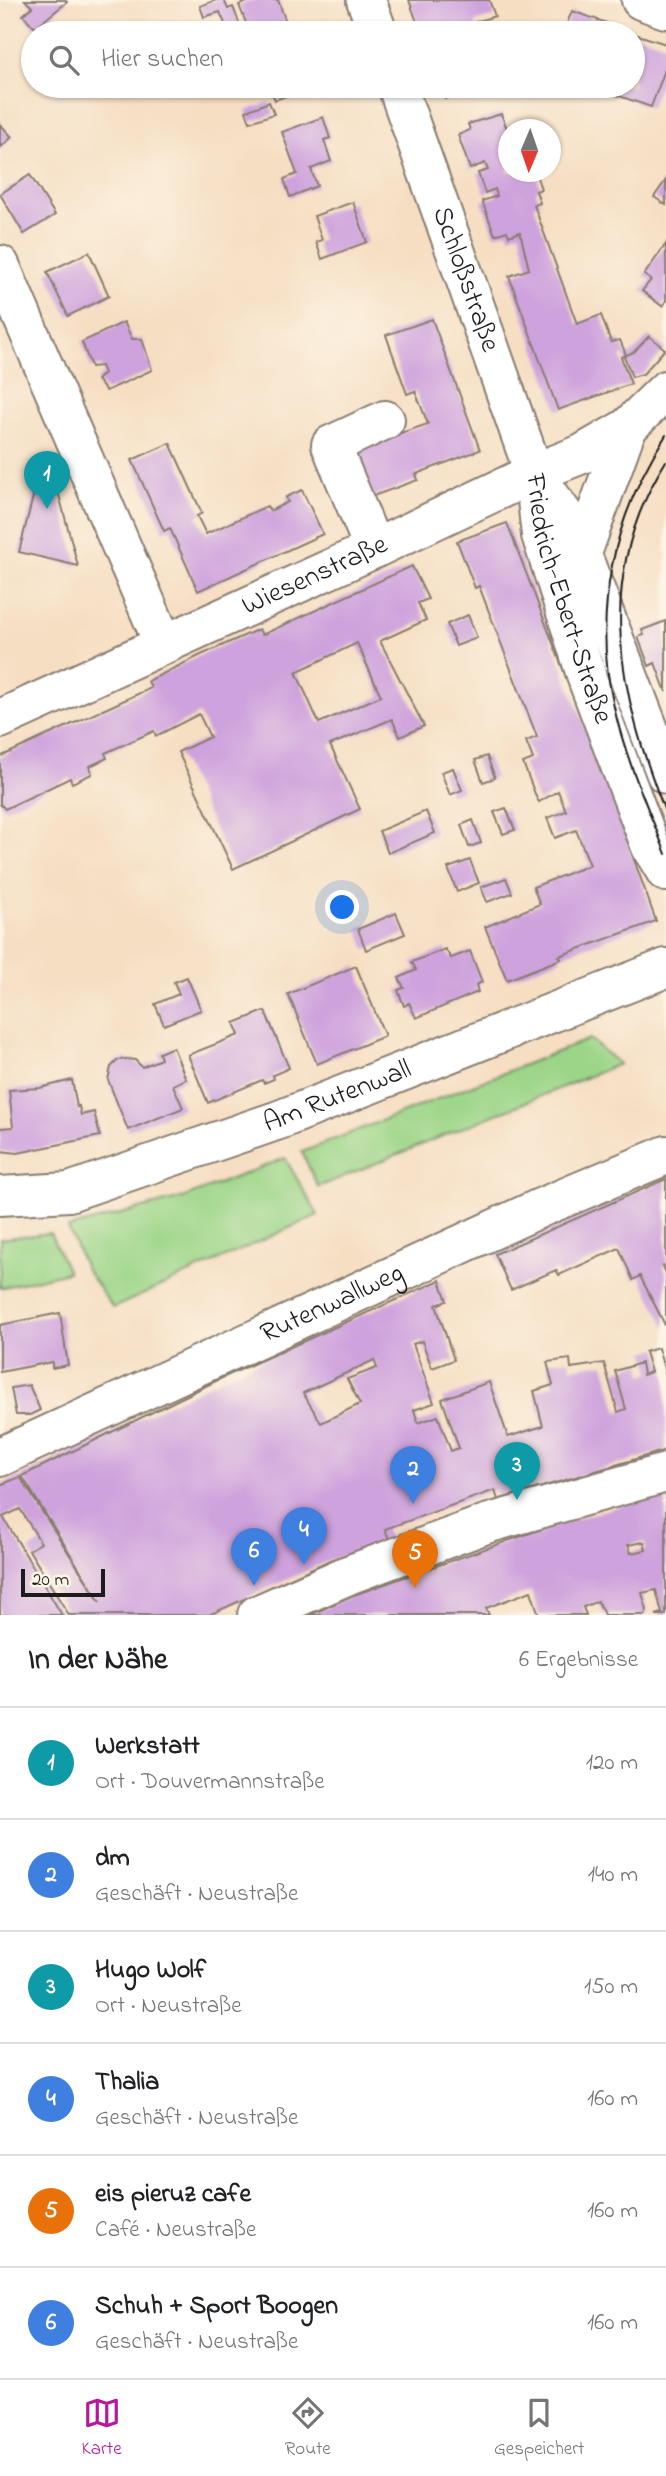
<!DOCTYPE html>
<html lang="de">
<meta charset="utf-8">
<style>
body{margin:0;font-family:"Indie Flower",sans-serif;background:#f6f6f6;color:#202124}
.compass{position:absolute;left:498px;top:119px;width:63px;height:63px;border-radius:50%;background:#fff;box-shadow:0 2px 5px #0004;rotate:182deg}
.scale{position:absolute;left:21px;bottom:18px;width:84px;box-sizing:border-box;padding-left:7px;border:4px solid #1c1c1c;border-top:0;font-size:19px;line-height:24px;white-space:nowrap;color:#1c1c1c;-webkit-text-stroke:5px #fcf5e5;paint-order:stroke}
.you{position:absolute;left:343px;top:908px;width:24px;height:24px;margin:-18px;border:5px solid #fff;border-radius:50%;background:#1a73e8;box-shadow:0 0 0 10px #1a73e833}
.badge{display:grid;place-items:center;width:46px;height:46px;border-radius:50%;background:#b5179e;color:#fff;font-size:23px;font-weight:700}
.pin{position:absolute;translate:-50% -58px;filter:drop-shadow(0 2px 4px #0008)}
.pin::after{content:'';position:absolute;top:37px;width:24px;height:21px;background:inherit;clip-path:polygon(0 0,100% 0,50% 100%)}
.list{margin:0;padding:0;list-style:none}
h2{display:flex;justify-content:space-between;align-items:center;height:91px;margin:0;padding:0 28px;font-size:30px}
h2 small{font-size:23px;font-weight:400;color:#757577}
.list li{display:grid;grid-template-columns:46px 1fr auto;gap:21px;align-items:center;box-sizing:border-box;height:112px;padding:0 28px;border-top:2px solid #e0e0e0}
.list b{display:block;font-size:26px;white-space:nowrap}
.list p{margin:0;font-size:23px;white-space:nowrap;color:#757577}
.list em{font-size:23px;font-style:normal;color:#757577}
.icon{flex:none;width:38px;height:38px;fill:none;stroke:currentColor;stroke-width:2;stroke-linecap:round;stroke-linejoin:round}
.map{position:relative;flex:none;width:666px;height:1615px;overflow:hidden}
.search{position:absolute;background:#fff;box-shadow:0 2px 5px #0004;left:21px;right:21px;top:21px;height:77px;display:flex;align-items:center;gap:18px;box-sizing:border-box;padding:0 24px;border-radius:38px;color:#757577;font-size:26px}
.sheet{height:763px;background:#fff}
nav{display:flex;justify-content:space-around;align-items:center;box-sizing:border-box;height:98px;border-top:2px solid #e0e0e0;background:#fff;font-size:19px;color:#757577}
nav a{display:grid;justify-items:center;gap:4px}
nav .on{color:#b5179e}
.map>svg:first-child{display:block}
.green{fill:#9cd588;stroke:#5c7852;stroke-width:2}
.building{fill:#cea2dd;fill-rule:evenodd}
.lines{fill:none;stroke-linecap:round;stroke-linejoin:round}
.minor-casing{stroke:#897d70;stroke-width:42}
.minor{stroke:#fff;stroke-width:38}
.tram{stroke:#1c1c1c;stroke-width:2}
.labels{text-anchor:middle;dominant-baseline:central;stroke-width:5;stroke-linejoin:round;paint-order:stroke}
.street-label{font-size:28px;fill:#1c1c1c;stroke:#fcf5e5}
</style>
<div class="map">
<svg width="666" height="1615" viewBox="0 0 666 1615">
<rect width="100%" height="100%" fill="#fcf5e5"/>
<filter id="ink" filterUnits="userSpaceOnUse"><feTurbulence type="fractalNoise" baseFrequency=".0143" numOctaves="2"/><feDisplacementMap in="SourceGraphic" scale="14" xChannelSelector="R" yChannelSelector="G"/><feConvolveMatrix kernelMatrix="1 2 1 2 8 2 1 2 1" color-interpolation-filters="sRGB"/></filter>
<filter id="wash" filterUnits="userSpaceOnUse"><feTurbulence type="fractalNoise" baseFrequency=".00686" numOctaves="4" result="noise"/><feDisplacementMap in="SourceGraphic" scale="28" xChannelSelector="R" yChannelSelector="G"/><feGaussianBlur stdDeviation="1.57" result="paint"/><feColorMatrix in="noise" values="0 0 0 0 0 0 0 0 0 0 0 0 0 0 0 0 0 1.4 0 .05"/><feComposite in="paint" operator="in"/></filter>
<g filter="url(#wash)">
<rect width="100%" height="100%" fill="#f6dec3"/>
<g class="green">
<path d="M 590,1039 L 619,1064 L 318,1187 L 302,1152 Z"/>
<path d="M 285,1158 L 318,1215 L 113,1308 L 85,1268 L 68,1228 L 185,1197 Z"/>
<path d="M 50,1233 L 68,1272 L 0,1288 L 0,1239 Z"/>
</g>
<g id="blocks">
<g class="building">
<path d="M 25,0 L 65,0 L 67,2 L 35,28 L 23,15 L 32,7 Z"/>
<path d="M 216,0 L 224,0 L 228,9 L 233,7 L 243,33 L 229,33 L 220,12 L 204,17 L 200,6 Z"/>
<path d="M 252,0 L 278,0 L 290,33 L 250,33 L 239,5 Z"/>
<path d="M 409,0 L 489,0 L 495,16 L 475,22 L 479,33 L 421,33 Z"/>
<path d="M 572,11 L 607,23 L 603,33 L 563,33 Z"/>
<path d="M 638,35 L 666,44 L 666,67 L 651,107 L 616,95 L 619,86 L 633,86 L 633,50 Z"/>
<path d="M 269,86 L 313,86 L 275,100 Z"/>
<path d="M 440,86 L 480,86 L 445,99 Z"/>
<path d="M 269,102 L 274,114 L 250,122 L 246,111 Z"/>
<path d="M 501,114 L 508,131 L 508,172 L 535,172 L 541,189 L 536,191 L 540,203 L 534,205 L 577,324 L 601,315 L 611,342 L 620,340 L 626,355 L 621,357 L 631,384 L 558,410 L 509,276 L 529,269 L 520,232 L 509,236 L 507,231 L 495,235 L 482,201 L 497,196 L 495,189 L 485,193 L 478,173 L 488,170 L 485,163 L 470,169 L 458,135 L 470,130 L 468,124 Z"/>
<path d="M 323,117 L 330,138 L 324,140 L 331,161 L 311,169 L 317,186 L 290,197 L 284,179 L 297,174 L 282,132 Z"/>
<path d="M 0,124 L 12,137 L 0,148 Z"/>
<path d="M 30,175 L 55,215 L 24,234 L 0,194 Z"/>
<path d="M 666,180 L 666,205 L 654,197 Z"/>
<path d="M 353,202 L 367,242 L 322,259 L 316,242 L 322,240 L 314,216 Z"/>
<path d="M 666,244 L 666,301 L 662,306 L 642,291 L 651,280 L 644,275 Z"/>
<path d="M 89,252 L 109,296 L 68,316 L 47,272 Z"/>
<path d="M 432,319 L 480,450 L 416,474 L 418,480 L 362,500 L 345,453 L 398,427 L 401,433 L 428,424 L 415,391 L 407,394 L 386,335 Z"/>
<path d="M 124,322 L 132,339 L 142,339 L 152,370 L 106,391 L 97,380 L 104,373 L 101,366 L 91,367 L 82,342 Z"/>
<path d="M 649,336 L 665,349 L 643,374 L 632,377 L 624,356 L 634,352 Z"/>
<path d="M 170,443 L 202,513 L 197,516 L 206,534 L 267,506 L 270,511 L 288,502 L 286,497 L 302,490 L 323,534 L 198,591 L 170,528 L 164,531 L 132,460 Z"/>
<path d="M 47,461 L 51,465 L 78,566 L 19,552 L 41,465 Z"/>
<path d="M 507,523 L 592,745 L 605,767 L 601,768 L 656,921 L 559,956 L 561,959 L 507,980 L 485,927 L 540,904 L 533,887 L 590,865 L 576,830 L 555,838 L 547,818 L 566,811 L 558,791 L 539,802 L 537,799 L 523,763 L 533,759 L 526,741 L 537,737 L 479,586 L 475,588 L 457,541 Z"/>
<path d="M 412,566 L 428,599 L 418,603 L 426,620 L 380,641 L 424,726 L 400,737 L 392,719 L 330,745 L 360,809 L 233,869 L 178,752 L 210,737 L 199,714 L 156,736 L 154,731 L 105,753 L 107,758 L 90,766 L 92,774 L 72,783 L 70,778 L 5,809 L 0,804 L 0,757 L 151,688 L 148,681 L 201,655 L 259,629 L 262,635 ZM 357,643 L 381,696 L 319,723 L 296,672 Z"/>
<path d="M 468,615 L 477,638 L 456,646 L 447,624 Z"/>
<path d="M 666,621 L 666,692 L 655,663 L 649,666 L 638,637 L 644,635 L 642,630 Z"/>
<path d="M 487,756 L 495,778 L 483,782 L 475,760 Z"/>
<path d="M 453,768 L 462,790 L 450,795 L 441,772 Z"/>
<path d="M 506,808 L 515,830 L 503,834 L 494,812 Z"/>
<path d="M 426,811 L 435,833 L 388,853 L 379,831 Z"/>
<path d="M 473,820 L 481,843 L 469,847 L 461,825 Z"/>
<path d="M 470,860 L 479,883 L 457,892 L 448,868 Z"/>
<path d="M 506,878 L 512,893 L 487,902 L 481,887 Z"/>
<path d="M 396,913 L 405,934 L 366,950 L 358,929 Z"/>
<path d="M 445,949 L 451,958 L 470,951 L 482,982 L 476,985 L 478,992 L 416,1018 L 409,1003 L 404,1006 L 398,990 L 404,988 L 399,978 L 416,970 L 412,962 Z"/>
<path d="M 356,966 L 385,1036 L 317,1064 L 288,994 Z"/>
<path d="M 187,977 L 201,1010 L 164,1025 L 155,1004 L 179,994 L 174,982 Z"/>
<path d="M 265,1011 L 289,1068 L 273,1075 L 274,1079 L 264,1083 L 262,1080 L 208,1103 L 188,1055 L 239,1035 L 234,1023 Z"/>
<path d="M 173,1047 L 186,1079 L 173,1085 L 183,1108 L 128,1130 L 108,1080 L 111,1067 L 118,1060 L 127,1059 L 135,1060 L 142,1067 L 161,1059 L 159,1053 Z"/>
<path d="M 72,1080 L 77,1107 L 79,1106 L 81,1115 L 94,1112 L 100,1136 L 18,1153 L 0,1151 L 0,1128 L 13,1127 L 9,1090 L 40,1088 Z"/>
<path d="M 666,1179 L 666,1265 L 663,1266 L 666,1273 L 666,1327 L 640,1276 L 633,1280 L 619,1248 L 559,1275 L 556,1270 L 511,1290 L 495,1254 Z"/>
<path d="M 440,1280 L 447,1301 L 436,1305 L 454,1360 L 432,1368 L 422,1341 L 413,1344 L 434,1403 L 414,1410 L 418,1423 L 438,1416 L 451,1451 L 459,1448 L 442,1399 L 489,1382 L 508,1437 L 543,1426 L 534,1391 L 553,1385 L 547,1362 L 570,1359 L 571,1368 L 604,1363 L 618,1412 L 626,1409 L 615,1371 L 641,1363 L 643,1375 L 651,1372 L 645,1352 L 658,1348 L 666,1376 L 666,1450 L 498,1500 L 495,1490 L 385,1529 L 389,1539 L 328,1561 L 209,1615 L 69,1615 L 29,1550 L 41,1543 L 20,1509 L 3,1517 L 62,1615 L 0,1615 L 0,1485 L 20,1477 L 100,1602 L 22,1476 L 224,1377 ZM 374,1360 L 377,1368 L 347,1379 L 360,1404 L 321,1423 L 303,1393 Z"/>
<path d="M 60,1313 L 68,1365 L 52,1368 L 52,1362 L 0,1372 L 0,1325 Z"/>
<path d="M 29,1385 L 40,1410 L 30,1415 L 16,1415 L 11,1388 Z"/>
<path d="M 666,1493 L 666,1615 L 656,1615 L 662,1613 L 656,1590 L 642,1593 L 647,1610 L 645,1615 L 604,1615 L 598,1601 L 583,1607 L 586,1615 L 539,1615 L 531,1591 L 486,1608 L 489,1615 L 310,1615 L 351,1596 L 553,1525 ZM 644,1542 L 646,1550 L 631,1553 L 628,1545 Z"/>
</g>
</g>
</g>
<g filter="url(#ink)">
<use href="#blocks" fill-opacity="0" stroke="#897d70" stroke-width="2"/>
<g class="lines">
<g class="minor-casing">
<g id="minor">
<path d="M 366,0 L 378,33"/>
<path d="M 641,0 L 666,9"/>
<path id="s1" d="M 397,86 L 534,473 L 541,535 L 588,681 L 651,847 L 666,872"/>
<path d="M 0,265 L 164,645"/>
<path d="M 537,477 L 570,524 L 666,774"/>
<path d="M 374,549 L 331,445 L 385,420"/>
<path d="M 581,556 L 627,428"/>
<path id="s2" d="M 0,719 L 374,549 L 534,473 L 582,454 L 627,428 L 666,390"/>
<path id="s3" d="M 0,1196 L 69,1192 L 279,1120 L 666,968"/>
<path id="s4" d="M 0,1457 L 540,1208 L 666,1155"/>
<path d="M 257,1615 L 348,1575 L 486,1524 L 666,1473"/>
</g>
</g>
<use href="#minor" class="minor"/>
<g class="tram">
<path d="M 666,435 C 613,516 592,613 614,707 C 625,757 647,806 666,854"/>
<path d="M 666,461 C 592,579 619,694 666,814"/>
</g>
</g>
</g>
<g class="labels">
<g class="street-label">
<text stroke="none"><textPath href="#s1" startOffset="205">Schloßstraße</textPath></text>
<text stroke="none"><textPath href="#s2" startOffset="346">Wiesenstraße</textPath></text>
<text stroke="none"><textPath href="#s1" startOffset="541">Friedrich-Ebert-Straße</textPath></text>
<text stroke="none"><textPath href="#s3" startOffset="354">Am Rutenwall</textPath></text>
<text stroke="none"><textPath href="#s4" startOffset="366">Rutenwallweg</textPath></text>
</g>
</g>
</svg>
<svg class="compass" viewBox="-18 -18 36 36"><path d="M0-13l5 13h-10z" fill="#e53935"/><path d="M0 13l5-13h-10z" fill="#757577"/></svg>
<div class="scale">20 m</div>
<div class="you"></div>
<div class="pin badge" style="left:47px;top:509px;background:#0f9aa8">1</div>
<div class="pin badge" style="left:413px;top:1504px;background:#3f7fe0">2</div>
<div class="pin badge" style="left:517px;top:1500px;background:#0f9aa8">3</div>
<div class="pin badge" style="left:304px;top:1565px;background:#3f7fe0">4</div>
<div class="pin badge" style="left:415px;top:1588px;background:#e8710a">5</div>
<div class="pin badge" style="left:254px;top:1586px;background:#3f7fe0">6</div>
<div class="search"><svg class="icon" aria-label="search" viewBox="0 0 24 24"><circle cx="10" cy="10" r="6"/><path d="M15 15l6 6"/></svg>Hier suchen</div>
</div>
<section class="sheet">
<h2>In der Nähe<small>6 Ergebnisse</small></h2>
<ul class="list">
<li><span class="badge" style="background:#0f9aa8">1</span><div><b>Werkstatt</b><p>Ort · Douvermannstraße</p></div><em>120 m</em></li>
<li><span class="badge" style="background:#3f7fe0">2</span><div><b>dm</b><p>Geschäft · Neustraße</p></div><em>140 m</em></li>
<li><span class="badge" style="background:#0f9aa8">3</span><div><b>Hugo Wolf</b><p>Ort · Neustraße</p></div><em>150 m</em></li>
<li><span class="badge" style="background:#3f7fe0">4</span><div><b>Thalia</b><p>Geschäft · Neustraße</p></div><em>160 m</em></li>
<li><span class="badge" style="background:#e8710a">5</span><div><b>eis pieruz cafe</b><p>Café · Neustraße</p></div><em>160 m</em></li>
<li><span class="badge" style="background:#3f7fe0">6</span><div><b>Schuh + Sport Boogen</b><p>Geschäft · Neustraße</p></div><em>160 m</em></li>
</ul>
</section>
<nav>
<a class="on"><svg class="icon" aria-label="map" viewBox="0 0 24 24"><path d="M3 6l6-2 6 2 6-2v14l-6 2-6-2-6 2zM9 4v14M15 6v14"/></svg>Karte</a>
<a><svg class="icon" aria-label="directions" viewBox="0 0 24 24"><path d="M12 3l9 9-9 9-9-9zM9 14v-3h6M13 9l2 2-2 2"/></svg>Route</a>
<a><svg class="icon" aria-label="saved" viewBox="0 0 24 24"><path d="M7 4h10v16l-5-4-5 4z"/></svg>Gespeichert</a>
</nav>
